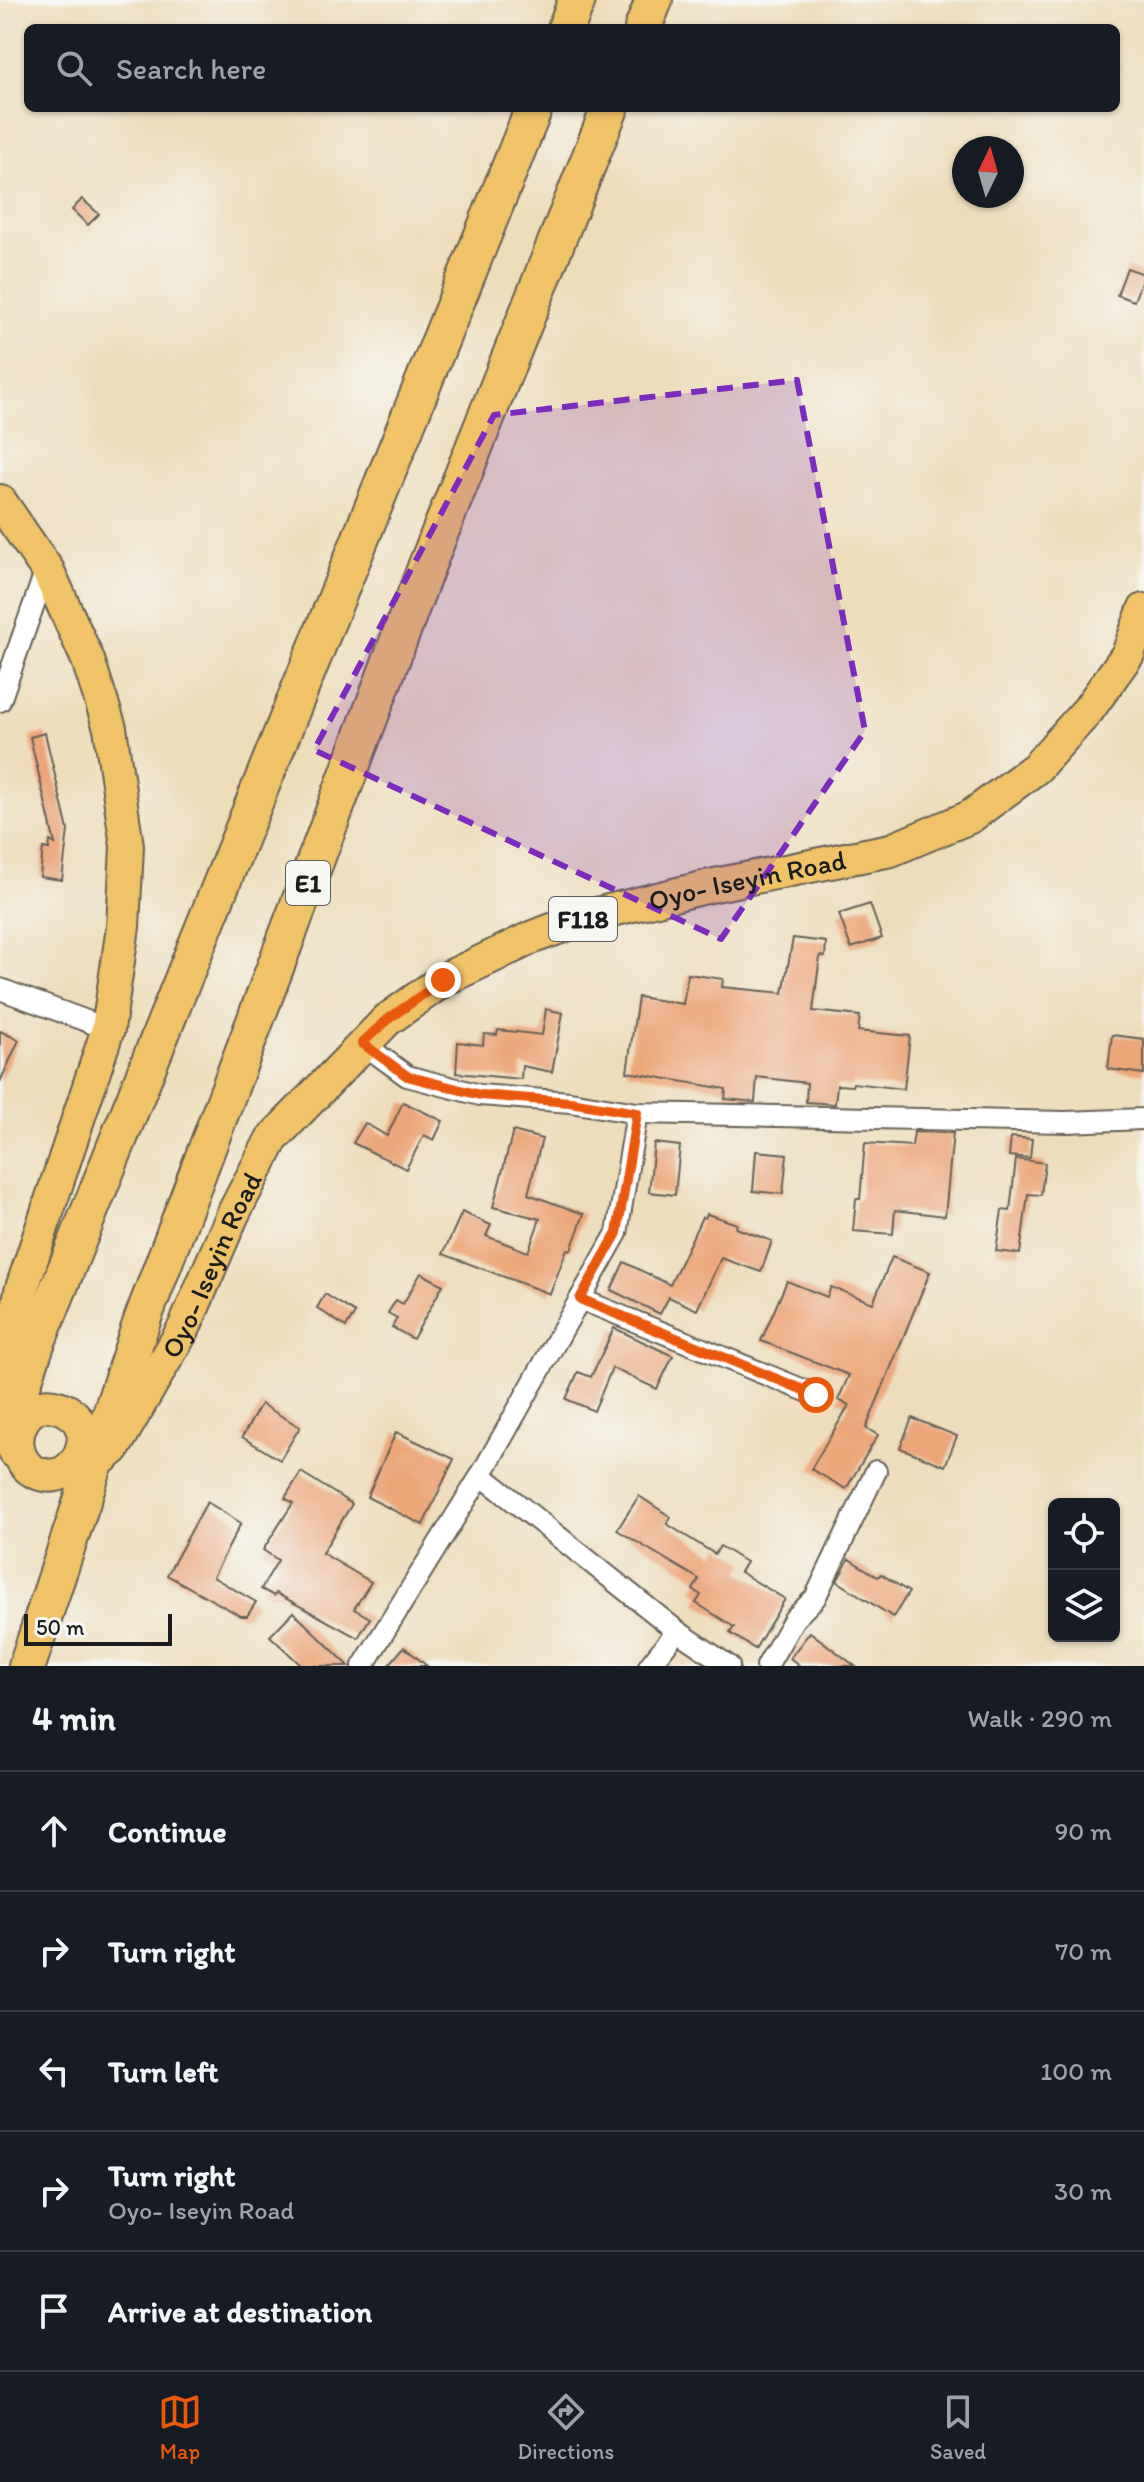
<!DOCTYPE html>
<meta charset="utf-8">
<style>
body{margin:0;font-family:Itim,sans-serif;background:#20242c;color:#f1f3f6}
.controls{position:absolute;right:24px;bottom:24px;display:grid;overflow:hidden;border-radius:12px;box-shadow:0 2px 6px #0004}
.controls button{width:72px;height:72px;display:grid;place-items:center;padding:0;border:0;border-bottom:2px solid #363941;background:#171b24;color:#f1f3f6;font:40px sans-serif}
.compass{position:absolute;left:952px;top:136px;width:72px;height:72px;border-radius:50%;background:#171b24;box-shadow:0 2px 6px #0004;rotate:5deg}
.scale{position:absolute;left:24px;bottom:20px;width:148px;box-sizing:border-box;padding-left:8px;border:4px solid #1c1c1c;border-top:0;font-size:22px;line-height:28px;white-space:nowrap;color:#1c1c1c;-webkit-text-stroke:6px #f6f6f2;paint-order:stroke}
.stop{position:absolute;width:24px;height:24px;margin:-18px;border:6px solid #ea580c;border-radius:50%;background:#fff}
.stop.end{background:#ea580c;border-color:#fff;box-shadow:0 2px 8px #0008}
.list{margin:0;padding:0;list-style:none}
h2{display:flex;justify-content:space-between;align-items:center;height:104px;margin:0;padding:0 32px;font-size:34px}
h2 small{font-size:26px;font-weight:400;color:#9ea1a6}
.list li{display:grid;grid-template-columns:52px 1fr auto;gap:24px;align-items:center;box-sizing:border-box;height:120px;padding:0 32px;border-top:2px solid #363941}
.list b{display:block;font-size:30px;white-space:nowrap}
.list p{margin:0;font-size:26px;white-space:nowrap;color:#9ea1a6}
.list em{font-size:26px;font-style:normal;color:#9ea1a6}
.icon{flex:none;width:44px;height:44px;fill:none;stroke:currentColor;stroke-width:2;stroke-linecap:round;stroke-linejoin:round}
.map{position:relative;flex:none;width:1144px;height:1666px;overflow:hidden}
.search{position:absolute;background:#171b24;box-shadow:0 2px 6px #0004;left:24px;right:24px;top:24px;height:88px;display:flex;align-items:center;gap:20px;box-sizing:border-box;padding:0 28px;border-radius:12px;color:#9ea1a6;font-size:30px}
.sheet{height:704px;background:#171b24}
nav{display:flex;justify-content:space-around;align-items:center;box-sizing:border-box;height:112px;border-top:2px solid #363941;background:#171b24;font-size:22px;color:#9ea1a6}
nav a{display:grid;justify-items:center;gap:4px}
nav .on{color:#ea580c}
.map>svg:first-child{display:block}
.building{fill:#eba77a}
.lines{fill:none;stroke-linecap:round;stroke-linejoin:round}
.street-casing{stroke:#666054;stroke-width:24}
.primary-casing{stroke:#666054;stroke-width:36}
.highway-casing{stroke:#666054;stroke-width:40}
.street{stroke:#fff;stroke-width:20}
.primary{stroke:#f1c369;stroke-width:32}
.highway{stroke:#f1c369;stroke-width:36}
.route{stroke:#ea580c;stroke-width:10}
.marked{fill:#7b2cbf;fill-opacity:0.2;stroke:#7b2cbf;stroke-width:6;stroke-dasharray:16 10;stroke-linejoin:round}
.labels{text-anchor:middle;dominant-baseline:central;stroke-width:6;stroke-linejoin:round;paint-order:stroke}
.shield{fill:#f6f6f2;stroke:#5d5d5c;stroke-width:2}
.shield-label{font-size:26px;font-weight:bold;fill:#1c1c1c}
.street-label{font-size:28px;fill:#1c1c1c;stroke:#f6f6f2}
</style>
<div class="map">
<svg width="1144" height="1666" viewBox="0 0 1144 1666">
<rect width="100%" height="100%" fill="#f6f6f2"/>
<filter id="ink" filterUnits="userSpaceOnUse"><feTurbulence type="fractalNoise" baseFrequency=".0125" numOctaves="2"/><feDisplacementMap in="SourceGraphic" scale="16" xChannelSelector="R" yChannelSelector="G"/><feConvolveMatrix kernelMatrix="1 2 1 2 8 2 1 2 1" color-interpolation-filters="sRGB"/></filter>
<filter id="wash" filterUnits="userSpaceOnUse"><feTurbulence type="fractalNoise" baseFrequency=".006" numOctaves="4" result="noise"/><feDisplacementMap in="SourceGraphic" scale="32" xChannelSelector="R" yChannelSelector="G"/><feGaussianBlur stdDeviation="1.8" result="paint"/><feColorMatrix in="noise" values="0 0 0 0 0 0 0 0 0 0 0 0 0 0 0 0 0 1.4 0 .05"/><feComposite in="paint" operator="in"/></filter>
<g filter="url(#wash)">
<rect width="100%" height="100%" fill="#edb"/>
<g id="blocks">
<g class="building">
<path d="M 82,199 L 99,214 L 88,225 L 72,210 Z"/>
<path d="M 1127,268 L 1144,274 L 1134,301 L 1117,295 Z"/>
<path d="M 45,733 L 68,830 L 62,880 L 40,877 L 43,848 L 49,849 L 50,841 L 55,844 L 30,737 Z"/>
<path d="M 870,904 L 882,938 L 851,948 L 839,914 Z"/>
<path d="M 793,938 L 826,942 L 825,957 L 820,956 L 813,1011 L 860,1016 L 858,1031 L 910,1036 L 904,1089 L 853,1083 L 852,1086 L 837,1085 L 835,1104 L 806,1102 L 807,1083 L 757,1077 L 755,1102 L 725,1099 L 726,1089 L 627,1072 L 638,997 L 683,1004 L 688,974 L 723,979 L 722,987 L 783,993 Z"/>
<path d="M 546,1009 L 563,1013 L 552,1072 L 522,1066 L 521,1079 L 456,1073 L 458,1042 L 483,1045 L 484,1034 L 497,1035 L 498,1030 L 542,1035 Z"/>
<path d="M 0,1031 L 19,1040 L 0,1082 Z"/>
<path d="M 1112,1035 L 1144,1039 L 1144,1074 L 1108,1069 Z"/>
<path d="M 403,1102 L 443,1121 L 434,1140 L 424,1135 L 406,1169 L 353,1143 L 365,1123 L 387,1136 Z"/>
<path d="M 513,1131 L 542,1139 L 528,1194 L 584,1214 L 571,1250 L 567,1249 L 550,1294 L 443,1254 L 462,1212 L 491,1225 L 486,1236 L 528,1252 L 540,1219 L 493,1207 Z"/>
<path d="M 914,1132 L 953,1133 L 945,1216 L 895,1210 L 893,1234 L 853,1231 L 856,1199 L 860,1199 L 865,1143 L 912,1146 Z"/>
<path d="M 1011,1137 L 1032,1139 L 1030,1158 L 1009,1156 Z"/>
<path d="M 654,1143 L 680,1146 L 675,1195 L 649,1192 Z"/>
<path d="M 756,1151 L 787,1154 L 783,1194 L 753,1191 Z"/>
<path d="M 1016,1159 L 1045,1163 L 1041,1195 L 1028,1194 L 1020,1254 L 996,1251 L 1002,1210 L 1010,1211 Z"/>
<path d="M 707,1214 L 737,1224 L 736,1228 L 772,1241 L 761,1272 L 721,1258 L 697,1310 L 669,1297 L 660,1314 L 611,1290 L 624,1262 L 670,1285 L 702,1217 L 705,1218 Z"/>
<path d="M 892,1257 L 930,1272 L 866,1428 L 878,1435 L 846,1489 L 811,1469 L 849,1405 L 838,1400 L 849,1375 L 761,1341 L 787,1281 L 827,1297 L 831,1287 L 873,1303 Z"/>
<path d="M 421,1273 L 443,1285 L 413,1339 L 392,1327 L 397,1318 L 388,1313 L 396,1300 L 403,1304 Z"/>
<path d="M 325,1294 L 355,1313 L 346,1327 L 317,1308 Z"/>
<path d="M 614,1328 L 673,1356 L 657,1389 L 612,1368 L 594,1411 L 566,1399 L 578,1372 L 591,1377 Z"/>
<path d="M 261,1404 L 300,1427 L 280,1460 L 242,1437 Z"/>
<path d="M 912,1418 L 957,1436 L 945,1466 L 900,1448 Z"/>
<path d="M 396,1432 L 454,1459 L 423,1525 L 367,1497 Z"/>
<path d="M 301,1472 L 352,1504 L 322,1553 L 371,1582 L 354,1609 L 370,1618 L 358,1638 L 276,1593 L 274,1596 L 261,1589 L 278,1560 L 263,1550 L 293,1503 L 285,1498 Z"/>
<path d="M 639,1496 L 671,1517 L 667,1524 L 715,1554 L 720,1546 L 746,1562 L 740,1572 L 785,1599 L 755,1649 L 730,1633 L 734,1627 L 696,1603 L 701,1595 L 693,1590 L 699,1579 L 617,1530 Z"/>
<path d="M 207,1502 L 241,1523 L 213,1577 L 256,1602 L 247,1616 L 241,1616 L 167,1575 Z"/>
<path d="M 849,1559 L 878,1577 L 881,1574 L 909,1592 L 893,1617 L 837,1581 Z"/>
<path d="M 293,1612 L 349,1666 L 302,1666 L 270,1636 Z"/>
<path d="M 810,1632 L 855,1666 L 800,1666 L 790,1658 Z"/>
<path d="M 404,1647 L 427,1666 L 388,1666 Z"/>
</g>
</g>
</g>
<g filter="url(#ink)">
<use href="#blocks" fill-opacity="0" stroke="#666054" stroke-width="2"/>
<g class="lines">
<g class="street-casing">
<g id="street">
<path d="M 0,701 L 42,581"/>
<path d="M 0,989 L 108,1029"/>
<path d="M 362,1043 L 407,1076 L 480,1095 L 570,1102 L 637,1113 L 1066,1122 L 1144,1119"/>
<path d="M 580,1299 L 816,1395"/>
<path d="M 481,1475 L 677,1631 L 729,1666"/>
<path d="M 363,1666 L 481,1475 L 617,1233 L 637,1113"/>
<path d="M 649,1666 L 677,1631"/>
<path d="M 767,1666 L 794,1619 L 815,1598 L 876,1471"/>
</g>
</g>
<g class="primary-casing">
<g id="primary">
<path d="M 0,501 L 48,571 L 88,660 L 110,728 L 127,846 L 123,927 L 108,1029 L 21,1291 L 5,1379 L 2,1411 L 4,1423 L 15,1452"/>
<path d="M 84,1436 C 83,1459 66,1482 40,1474 C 0,1461 17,1391 61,1408 C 69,1411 76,1416 80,1424 C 86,1436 89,1453 93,1466"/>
<path id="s1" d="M 63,1473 L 93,1466 L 114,1448 L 184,1328 L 233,1214 L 272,1139 L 387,1020 L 443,980 L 533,937 L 596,914 L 710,886 L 891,850 L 970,817 L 1036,768 L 1088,710 L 1128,654 L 1144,610"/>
</g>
</g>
<g class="highway-casing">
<g id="highway">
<path d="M 566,28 L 577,0"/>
<path d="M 643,28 L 654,0"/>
<path d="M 0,1433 L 22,1385 L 36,1344 L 534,108"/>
<path d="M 27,1666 L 143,1318 L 427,565 L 610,108"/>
</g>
</g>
<use href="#street" class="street"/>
<use href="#primary" class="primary"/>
<use href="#highway" class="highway"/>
</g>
</g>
<g class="lines" filter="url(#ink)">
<path class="route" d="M 443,980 L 387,1020 L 362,1043 L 407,1076 L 480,1095 L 570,1102 L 637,1113 L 617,1233 L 580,1299 L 816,1395"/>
</g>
<path class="marked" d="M 797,380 L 865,731 L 721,939 L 314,750 L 494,415 Z"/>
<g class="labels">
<g class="shield">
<rect x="286" y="861" width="44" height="44" rx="6"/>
<rect x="549" y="897" width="68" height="44" rx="6"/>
</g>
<g class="shield-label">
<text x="308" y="883">E1</text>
<text x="583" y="919">F118</text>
</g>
<g class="street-label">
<text stroke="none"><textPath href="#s1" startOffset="962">Oyo- Iseyin Road</textPath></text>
<text stroke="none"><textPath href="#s1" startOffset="266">Oyo- Iseyin Road</textPath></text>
</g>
</g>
</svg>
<div class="controls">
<button><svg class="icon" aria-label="locate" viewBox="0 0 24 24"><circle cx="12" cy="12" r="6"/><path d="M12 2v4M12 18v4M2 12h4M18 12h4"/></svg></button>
<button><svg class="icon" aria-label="layers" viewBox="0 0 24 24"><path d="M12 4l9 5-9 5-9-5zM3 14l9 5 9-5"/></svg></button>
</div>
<svg class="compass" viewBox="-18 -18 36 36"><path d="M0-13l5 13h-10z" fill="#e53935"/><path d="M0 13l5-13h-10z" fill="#9ea1a6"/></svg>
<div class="scale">50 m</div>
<div class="stop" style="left:816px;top:1395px"></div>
<div class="stop end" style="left:443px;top:980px"></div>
<div class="search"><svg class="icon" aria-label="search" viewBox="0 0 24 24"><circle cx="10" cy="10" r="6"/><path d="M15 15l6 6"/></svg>Search here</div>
</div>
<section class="sheet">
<h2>4 min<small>Walk · 290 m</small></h2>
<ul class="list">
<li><svg class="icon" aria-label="ahead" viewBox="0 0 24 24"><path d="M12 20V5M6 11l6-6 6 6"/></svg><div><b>Continue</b></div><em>90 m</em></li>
<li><svg class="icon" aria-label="right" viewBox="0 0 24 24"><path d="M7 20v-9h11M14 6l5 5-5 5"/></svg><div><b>Turn right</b></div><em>70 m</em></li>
<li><svg class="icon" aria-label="left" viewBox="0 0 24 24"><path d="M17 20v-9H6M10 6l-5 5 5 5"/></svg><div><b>Turn left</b></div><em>100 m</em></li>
<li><svg class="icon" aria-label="right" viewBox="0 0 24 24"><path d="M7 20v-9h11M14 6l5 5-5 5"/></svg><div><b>Turn right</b><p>Oyo- Iseyin Road</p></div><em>30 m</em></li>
<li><svg class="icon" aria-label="arrive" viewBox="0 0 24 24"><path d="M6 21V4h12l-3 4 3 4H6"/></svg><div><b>Arrive at destination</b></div></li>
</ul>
</section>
<nav>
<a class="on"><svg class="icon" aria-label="map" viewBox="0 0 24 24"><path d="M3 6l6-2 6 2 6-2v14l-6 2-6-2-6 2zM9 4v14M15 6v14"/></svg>Map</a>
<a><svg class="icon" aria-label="directions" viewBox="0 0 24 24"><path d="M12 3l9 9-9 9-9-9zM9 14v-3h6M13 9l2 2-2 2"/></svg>Directions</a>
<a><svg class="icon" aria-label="saved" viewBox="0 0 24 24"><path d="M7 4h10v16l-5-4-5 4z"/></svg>Saved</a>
</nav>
